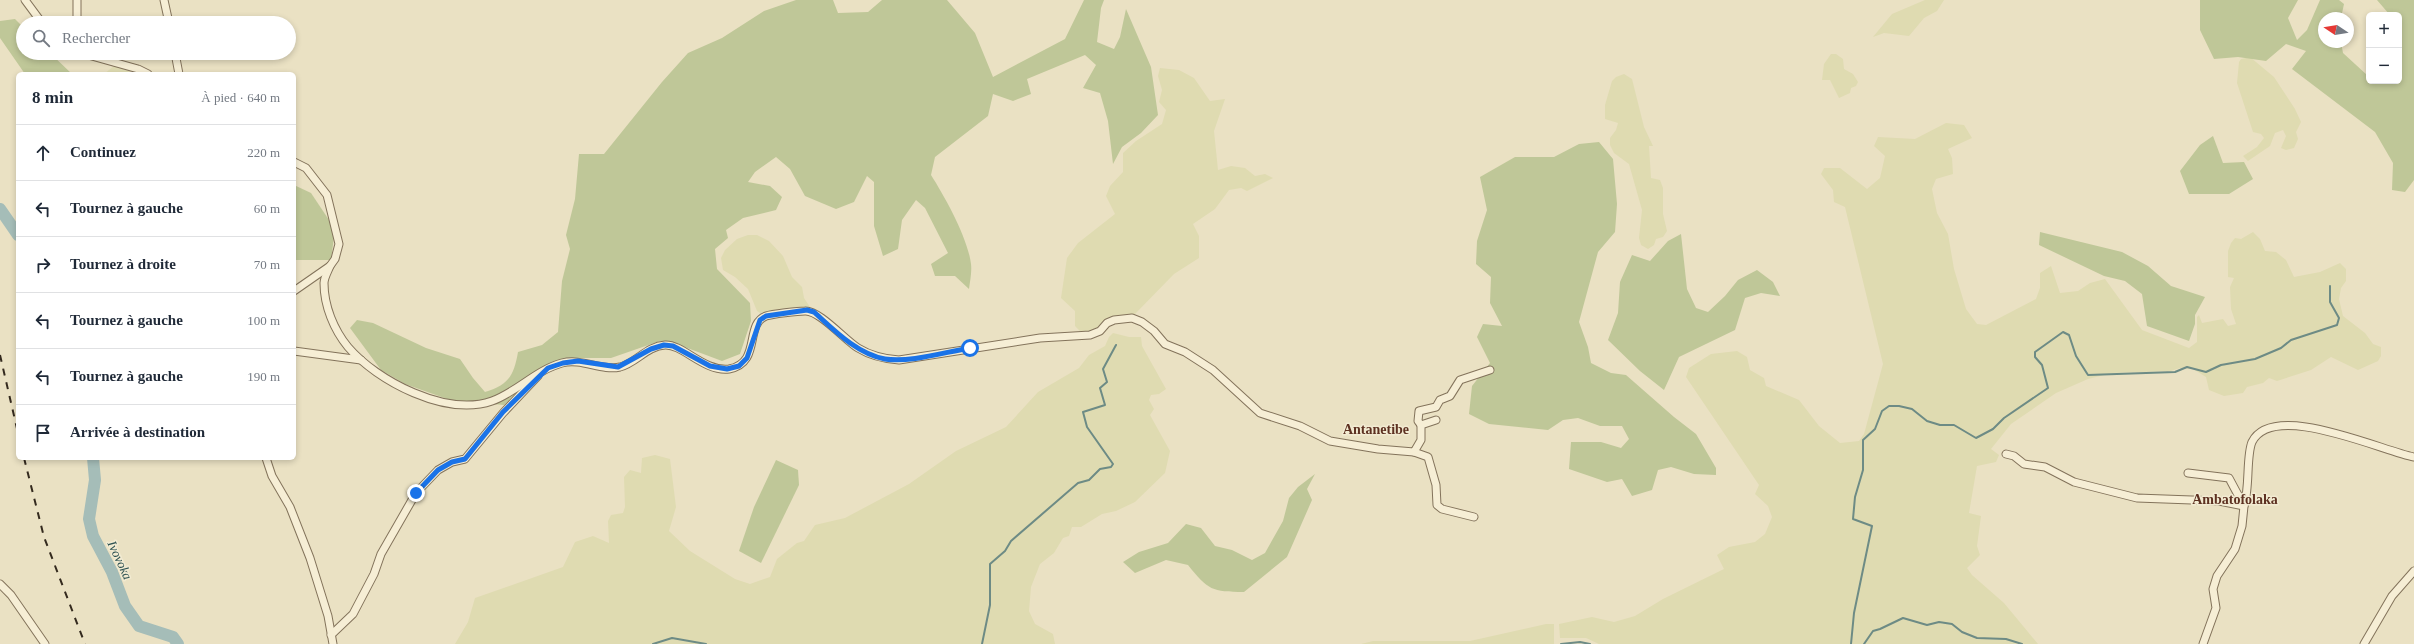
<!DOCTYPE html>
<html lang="fr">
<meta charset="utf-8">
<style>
body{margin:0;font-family:Georgia,serif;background:#f2f2f3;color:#1f2937}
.controls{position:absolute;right:12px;top:12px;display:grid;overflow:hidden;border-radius:6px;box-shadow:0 2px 6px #0003}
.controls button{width:36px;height:36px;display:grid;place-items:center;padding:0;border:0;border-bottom:1px solid #e0e1e3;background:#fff;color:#1f2937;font:20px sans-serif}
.compass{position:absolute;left:2318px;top:12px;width:36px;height:36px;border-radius:50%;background:#fff;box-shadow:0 2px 6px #0003;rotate:282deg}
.stop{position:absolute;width:12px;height:12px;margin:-9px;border:3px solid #1a73e8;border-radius:50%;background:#fff}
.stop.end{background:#1a73e8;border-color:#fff;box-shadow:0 1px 4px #0008}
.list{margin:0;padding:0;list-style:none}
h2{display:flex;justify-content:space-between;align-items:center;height:52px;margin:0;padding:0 16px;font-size:17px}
h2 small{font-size:13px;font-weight:400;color:#747a83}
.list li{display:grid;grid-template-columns:26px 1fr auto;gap:12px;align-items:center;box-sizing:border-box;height:56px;padding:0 16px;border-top:1px solid #e0e1e3}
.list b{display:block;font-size:15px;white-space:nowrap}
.list em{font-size:13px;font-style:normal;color:#747a83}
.icon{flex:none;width:22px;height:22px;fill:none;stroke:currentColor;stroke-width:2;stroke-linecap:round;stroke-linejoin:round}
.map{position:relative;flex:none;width:2414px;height:644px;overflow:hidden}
.search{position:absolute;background:#fff;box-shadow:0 2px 6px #0003;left:16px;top:16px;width:280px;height:44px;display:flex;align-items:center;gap:10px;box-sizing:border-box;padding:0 14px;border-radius:22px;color:#747a83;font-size:15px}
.panel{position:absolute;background:#fff;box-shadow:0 2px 6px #0003;left:16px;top:72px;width:280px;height:388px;border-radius:6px}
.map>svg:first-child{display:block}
.farmland{fill:#dfdbb1}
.green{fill:#bfc798}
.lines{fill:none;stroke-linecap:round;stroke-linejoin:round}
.stream{stroke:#6d8b85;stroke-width:2}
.river{stroke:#a5bdb8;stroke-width:12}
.minor-casing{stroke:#83735b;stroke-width:9}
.minor{stroke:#f6eed5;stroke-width:7}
.rail{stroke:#342a1e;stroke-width:2;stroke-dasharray:7 7;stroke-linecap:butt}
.route{stroke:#1a73e8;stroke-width:5}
.labels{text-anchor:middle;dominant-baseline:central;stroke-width:3;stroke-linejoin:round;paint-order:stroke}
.water-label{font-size:13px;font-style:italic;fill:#2f5353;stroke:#f2ebd2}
.quarter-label{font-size:14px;font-weight:bold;fill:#5d3121;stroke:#f2ebd2}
</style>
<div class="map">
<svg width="2414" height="644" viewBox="0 0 2414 644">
<rect width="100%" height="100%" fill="#eae1c3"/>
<g class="farmland">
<path d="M 1925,0 L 1944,0 L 1937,11 L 1924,18 L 1909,36 L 1884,33 L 1873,37 L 1892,14 Z"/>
<path d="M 1831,54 L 1836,54 L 1843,59 L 1844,69 L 1853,74 L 1858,82 L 1856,86 L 1851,88 L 1850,93 L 1839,98 L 1830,80 L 1822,80 L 1824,64 Z"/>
<path d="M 2250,57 L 2274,77 L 2295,109 L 2301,122 L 2296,132 L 2298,139 L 2294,148 L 2286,150 L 2281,148 L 2286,136 L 2283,130 L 2275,133 L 2270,146 L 2248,161 L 2243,156 L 2257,147 L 2264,138 L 2261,134 L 2253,132 L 2237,83 L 2239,62 L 2241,59 Z"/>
<path d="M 114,66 L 135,73 L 136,74 L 104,74 Z"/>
<path d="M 1160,68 L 1179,70 L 1194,78 L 1210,101 L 1225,99 L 1214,131 L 1218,170 L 1231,166 L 1245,168 L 1255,176 L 1265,174 L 1273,178 L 1247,191 L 1241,188 L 1229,190 L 1215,209 L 1193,224 L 1199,236 L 1199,258 L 1174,274 L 1135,314 L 1111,317 L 1096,329 L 1082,333 L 1075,326 L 1075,311 L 1061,298 L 1067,258 L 1078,243 L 1115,214 L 1106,196 L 1110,186 L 1123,172 L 1123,153 L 1136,141 L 1162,124 L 1166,110 L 1159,102 L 1162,90 L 1158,76 Z"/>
<path d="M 1624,74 L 1632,79 L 1644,127 L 1653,146 L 1649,146 L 1651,178 L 1660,180 L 1663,188 L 1663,214 L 1667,231 L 1663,237 L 1656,239 L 1654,245 L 1648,249 L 1641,245 L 1639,238 L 1642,210 L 1629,164 L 1614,153 L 1610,145 L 1610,138 L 1616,130 L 1618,123 L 1605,119 L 1605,105 L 1612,81 L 1616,77 Z"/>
<path d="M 1946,123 L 1964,125 L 1972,138 L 1948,149 L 1952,158 L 1953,174 L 1936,179 L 1932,189 L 1937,213 L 1948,234 L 1954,269 L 1966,309 L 1977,324 L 1986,325 L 2036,299 L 2040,288 L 2040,273 L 2051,266 L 2060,293 L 2078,291 L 2090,283 L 2105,279 L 2142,330 L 2189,348 L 2197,342 L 2197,317 L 2199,315 L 2202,323 L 2223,319 L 2228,326 L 2236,324 L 2231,309 L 2230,287 L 2234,278 L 2228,277 L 2228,251 L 2231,243 L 2235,238 L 2241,239 L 2253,232 L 2260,239 L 2265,251 L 2276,252 L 2286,260 L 2294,277 L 2320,272 L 2340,263 L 2346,269 L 2346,281 L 2341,288 L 2339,299 L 2343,316 L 2365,333 L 2373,344 L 2381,347 L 2381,356 L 2378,361 L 2358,370 L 2331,357 L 2311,370 L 2277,381 L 2269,378 L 2263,383 L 2247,387 L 2243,393 L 2224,396 L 2209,390 L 2206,377 L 2193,369 L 2180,368 L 2171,371 L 2112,373 L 2088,379 L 2056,393 L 2011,424 L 1991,449 L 1999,455 L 1996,462 L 1977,466 L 1969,513 L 1981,516 L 1977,546 L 1980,555 L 1967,568 L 1972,575 L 2004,603 L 2038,644 L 1599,644 L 1586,638 L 1560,638 L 1559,624 L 1592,617 L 1614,622 L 1635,616 L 1663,599 L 1724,569 L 1717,555 L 1729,547 L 1755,542 L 1765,534 L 1772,517 L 1768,506 L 1755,494 L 1759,485 L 1686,377 L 1689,368 L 1711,354 L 1737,351 L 1747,357 L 1750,370 L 1764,378 L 1766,386 L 1799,400 L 1819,426 L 1840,443 L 1859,441 L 1864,434 L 1883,364 L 1845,207 L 1834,202 L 1833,190 L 1821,174 L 1824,168 L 1840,168 L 1867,189 L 1880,178 L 1885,156 L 1874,146 L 1878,137 L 1915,139 Z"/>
<path d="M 748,235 L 757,235 L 769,241 L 783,256 L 792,277 L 802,287 L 804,298 L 810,307 L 760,313 L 757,311 L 748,289 L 735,277 L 723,270 L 721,258 L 725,250 L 737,239 Z"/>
<path d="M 1113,333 L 1129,337 L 1141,337 L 1142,346 L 1166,389 L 1159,394 L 1151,395 L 1149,400 L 1154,409 L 1150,415 L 1170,451 L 1165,473 L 1135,502 L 1116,511 L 1102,514 L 1081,527 L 1072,527 L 1069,536 L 1063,538 L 1054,553 L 1040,564 L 1031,587 L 1029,611 L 1035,624 L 1053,634 L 1055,644 L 455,644 L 468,622 L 475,598 L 563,567 L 575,542 L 593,536 L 609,543 L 608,521 L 611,515 L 623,513 L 625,507 L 624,477 L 630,470 L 641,473 L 642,458 L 655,455 L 670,459 L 676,507 L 669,531 L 690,551 L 735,579 L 750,584 L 770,577 L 777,559 L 797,543 L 804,541 L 815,525 L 845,518 L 909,484 L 956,451 L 1006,427 L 1038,392 L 1079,368 L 1089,355 L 1105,346 L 1109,337 Z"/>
<path d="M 1546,624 L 1554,624 L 1554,644 L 1361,644 L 1373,641 L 1470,641 Z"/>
</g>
<g class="green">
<path d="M 796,0 L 833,0 L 838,13 L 868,12 L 882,0 L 947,0 L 975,33 L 993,77 L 1065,39 L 1084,0 L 1104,0 L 1101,8 L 1097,42 L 1114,49 L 1120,37 L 1126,9 L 1151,67 L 1158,115 L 1141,133 L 1122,147 L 1113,164 L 1108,121 L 1100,93 L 1083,88 L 1096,65 L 1085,55 L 1027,79 L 1031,94 L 1013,101 L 993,94 L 988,116 L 935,157 L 931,175 C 945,197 968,238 971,264 C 972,272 970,281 969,289 L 955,276 L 935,276 L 931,264 L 948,253 L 925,208 L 916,200 L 902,220 L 898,249 L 883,256 L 874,226 L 874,182 L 867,176 L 854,202 L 836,209 L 805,196 L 790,169 L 776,157 L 755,172 L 748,182 L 770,186 L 782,197 L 776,210 L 743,218 L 726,230 L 728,238 L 715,249 L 717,269 L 750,303 L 751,321 L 740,354 L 722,361 L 674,343 L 660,341 L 611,358 L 567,358 L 537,372 L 504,405 L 450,400 L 405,384 L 381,370 L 350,328 L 357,320 L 373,323 L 426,348 L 460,359 L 473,378 L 485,392 C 509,385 514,375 518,352 L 542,345 L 558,332 L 562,281 L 570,249 L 566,235 L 575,199 L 579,154 L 604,154 L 662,82 L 688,53 L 722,38 L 764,11 Z"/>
<path d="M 2200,0 L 2298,0 L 2288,18 L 2297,40 L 2307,30 L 2320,0 L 2339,0 L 2344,4 L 2341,18 L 2324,18 L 2324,42 L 2341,42 L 2343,53 L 2367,75 L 2369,73 L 2369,81 L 2399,81 L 2399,15 L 2388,15 L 2389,14 L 2377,0 L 2414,0 L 2414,180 L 2405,192 L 2392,190 L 2393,163 L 2375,132 L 2292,69 L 2306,51 L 2286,44 L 2266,61 L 2238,57 L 2214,59 L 2200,30 Z"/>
<path d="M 15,19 L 23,27 L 23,53 L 50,53 L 72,74 L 25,74 L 0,38 L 0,21 Z"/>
<path d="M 2213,136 L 2223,163 L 2244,162 L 2253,179 L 2229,194 L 2189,194 L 2180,171 L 2200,145 Z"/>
<path d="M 1599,142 L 1613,159 L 1617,204 L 1615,232 L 1598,252 L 1579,322 L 1588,347 L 1591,363 L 1611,373 L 1626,375 L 1674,417 L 1696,434 L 1716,468 L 1716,475 L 1694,474 L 1671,467 L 1658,470 L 1652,490 L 1632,496 L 1622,479 L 1607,482 L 1569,469 L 1571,442 L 1601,442 L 1621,448 L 1629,439 L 1622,426 L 1600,426 L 1578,418 L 1563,420 L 1548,430 L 1489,424 L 1469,414 L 1472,386 L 1490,363 L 1477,337 L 1483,324 L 1502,326 L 1490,303 L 1491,277 L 1476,264 L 1477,241 L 1487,210 L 1480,177 L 1515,157 L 1554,157 L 1579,144 Z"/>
<path d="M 294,185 L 311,193 L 329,220 L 334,237 L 331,260 L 294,260 Z"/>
<path d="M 2040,232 L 2122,252 L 2148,266 L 2171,286 L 2205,297 L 2195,315 L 2195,324 L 2189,341 L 2147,326 L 2142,294 L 2125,281 L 2104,276 L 2039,245 Z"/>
<path d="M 1681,234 L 1687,289 L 1696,308 L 1708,312 L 1725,296 L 1738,280 L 1757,270 L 1773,282 L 1780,296 L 1761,293 L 1745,298 L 1735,330 L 1679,357 L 1664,390 L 1640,371 L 1608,340 L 1618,313 L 1620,282 L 1632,255 L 1650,261 L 1668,241 Z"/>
<path d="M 776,460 L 798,470 L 799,485 L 761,563 L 739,551 L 754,507 Z"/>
<path d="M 1315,474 L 1307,489 L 1312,500 L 1287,557 L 1244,592 C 1212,592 1208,590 1188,565 L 1166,560 L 1135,573 L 1123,562 L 1139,552 L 1168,543 L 1186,524 L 1201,528 L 1215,546 L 1232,550 L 1252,560 L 1265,553 L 1283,521 L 1289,498 L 1298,487 Z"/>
</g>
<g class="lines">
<g class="stream">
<path d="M 653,644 L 672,638 L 706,644"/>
<path d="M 982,644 L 990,605 L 990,564 L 1005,551 L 1011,541 L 1078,483 L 1089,480 L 1100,469 L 1111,467 L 1113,464 L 1087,427 L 1083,412 L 1105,405 L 1100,388 L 1107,382 L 1103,369 L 1116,345"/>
<path d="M 1561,644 L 1580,642 L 1590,644"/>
<path d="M 1851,644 L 1854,613 L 1872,526 L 1853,519 L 1855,497 L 1863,470 L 1863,440 L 1875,429 L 1882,411 L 1889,406 L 1899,406 L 1912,409 L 1927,421 L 1940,425 L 1954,425 L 1976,438 L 1993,429 L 2004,418 L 2048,388 L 2042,365 L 2035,357 L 2035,352 L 2063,332 L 2069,335 L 2076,356 L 2088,375 L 2175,372 L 2187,367 L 2206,372 L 2221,365 L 2255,359 L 2281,348 L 2291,340 L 2337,325 L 2339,318 L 2330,302 L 2330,286"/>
<path d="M 1864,644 L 1873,631 L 1880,629 L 1903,618 L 1927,625 L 1939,622 L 1952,624 L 1962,632 L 1977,638 L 2006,639 L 2022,644"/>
</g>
<g class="river">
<path d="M 0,209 L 18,235"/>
<path d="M 93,458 L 95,480 L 89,519 L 93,536 L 112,572 L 125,606 L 139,626 L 173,637 L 178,644"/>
</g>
<g class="minor-casing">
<g id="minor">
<path d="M 25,0 L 42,23"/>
<path d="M 164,0 L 169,23"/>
<path d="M 77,23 L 77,0"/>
<path d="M 81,53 L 138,69 L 148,74"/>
<path d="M 175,53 L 179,74"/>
<path d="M 294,162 L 306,168 L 327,195 L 339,244 L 335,259 L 330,266 L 294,291"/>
<path d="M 330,266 C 328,271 324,278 324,283 C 324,306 334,330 348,347 C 377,381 446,417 492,401 C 517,392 536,370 562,363 C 582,358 601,371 620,367 C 636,363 647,346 665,345 C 683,344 704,372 729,369 C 762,363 744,324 766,316 C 772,314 798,311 805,311 C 819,310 845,340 858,348 C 871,356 884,359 899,360 L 1040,338 L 1090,335 L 1100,331 L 1107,323 L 1114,320 L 1132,318 L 1142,322 L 1154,331 L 1165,344 L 1185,352 L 1213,370 L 1260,413 L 1300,426 L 1330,441 L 1378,449 L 1414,452 L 1421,440 L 1421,425 L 1436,420"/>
<path d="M 294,351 L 361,360"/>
<path d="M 1421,425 L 1418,421 L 1419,411 L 1436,407 L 1440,400 L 1450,396 L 1460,380 L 1490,370"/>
<path d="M 1414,452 L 1428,457 L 1436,485 L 1437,505 L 1442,509 L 1474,517"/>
<path d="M 2006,454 L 2014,456 L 2024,464 L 2045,467 L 2074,482 L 2137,498 L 2219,501 L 2244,506 C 2250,487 2246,456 2252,442 C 2273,400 2382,451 2414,457"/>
<path d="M 266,458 L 272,476 L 290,507 L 310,558 L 328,616 L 333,644"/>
<path d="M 2188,473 L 2229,478 L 2244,506 L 2242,526 L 2235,549 L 2217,576 L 2213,589 L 2216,608 L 2203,644"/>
<path d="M 0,584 L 11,595 L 45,644"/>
<path d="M 331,635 L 353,614 L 374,574 L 381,554 L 416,493 L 438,470 L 452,462 L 465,459 L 503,413 L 538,376"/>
<path d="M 2364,644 L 2392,596 L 2414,571"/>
</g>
</g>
<use href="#minor" class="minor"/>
<g class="rail">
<path d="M 0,355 L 18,433"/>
<path d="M 24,458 L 44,537 L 85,644"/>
</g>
</g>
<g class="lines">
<path class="route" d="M 416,493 L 438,470 L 452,462 L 465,459 L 503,412 L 548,368 L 563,363 L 578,361 L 618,367 L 651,349 L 664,345 L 673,346 L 710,366 L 727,369 L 739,366 L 747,358 L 760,320 L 766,316 L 807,310 L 814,312 C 834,330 857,354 885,359 C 910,363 945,352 970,348"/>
</g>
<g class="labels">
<g class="water-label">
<text transform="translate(120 560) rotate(65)">Ivovoka</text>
</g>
<g class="quarter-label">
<text x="1376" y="429">Antanetibe</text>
<text x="2235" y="499">Ambatofolaka</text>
</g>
</g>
</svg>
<div class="controls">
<button>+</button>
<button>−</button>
</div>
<svg class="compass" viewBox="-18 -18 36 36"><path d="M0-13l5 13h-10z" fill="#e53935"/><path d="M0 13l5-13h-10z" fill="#747a83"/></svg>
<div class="stop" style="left:970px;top:348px"></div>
<div class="stop end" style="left:416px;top:493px"></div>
<div class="search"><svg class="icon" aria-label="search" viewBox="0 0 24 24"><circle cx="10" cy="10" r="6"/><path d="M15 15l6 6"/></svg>Rechercher</div>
<section class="panel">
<h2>8 min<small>À pied · 640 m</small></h2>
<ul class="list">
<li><svg class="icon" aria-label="ahead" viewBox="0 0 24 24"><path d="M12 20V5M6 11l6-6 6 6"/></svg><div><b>Continuez</b></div><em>220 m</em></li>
<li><svg class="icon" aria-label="left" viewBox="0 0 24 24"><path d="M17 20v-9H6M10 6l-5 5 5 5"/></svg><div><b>Tournez à gauche</b></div><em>60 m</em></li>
<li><svg class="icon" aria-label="right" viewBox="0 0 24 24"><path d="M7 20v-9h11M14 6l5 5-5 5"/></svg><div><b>Tournez à droite</b></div><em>70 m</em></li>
<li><svg class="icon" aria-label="left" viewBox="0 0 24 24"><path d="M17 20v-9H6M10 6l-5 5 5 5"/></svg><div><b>Tournez à gauche</b></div><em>100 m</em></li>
<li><svg class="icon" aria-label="left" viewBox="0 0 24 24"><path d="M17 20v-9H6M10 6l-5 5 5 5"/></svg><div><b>Tournez à gauche</b></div><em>190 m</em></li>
<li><svg class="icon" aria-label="arrive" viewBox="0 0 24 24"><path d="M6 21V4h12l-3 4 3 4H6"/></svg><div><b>Arrivée à destination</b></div></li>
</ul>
</section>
</div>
